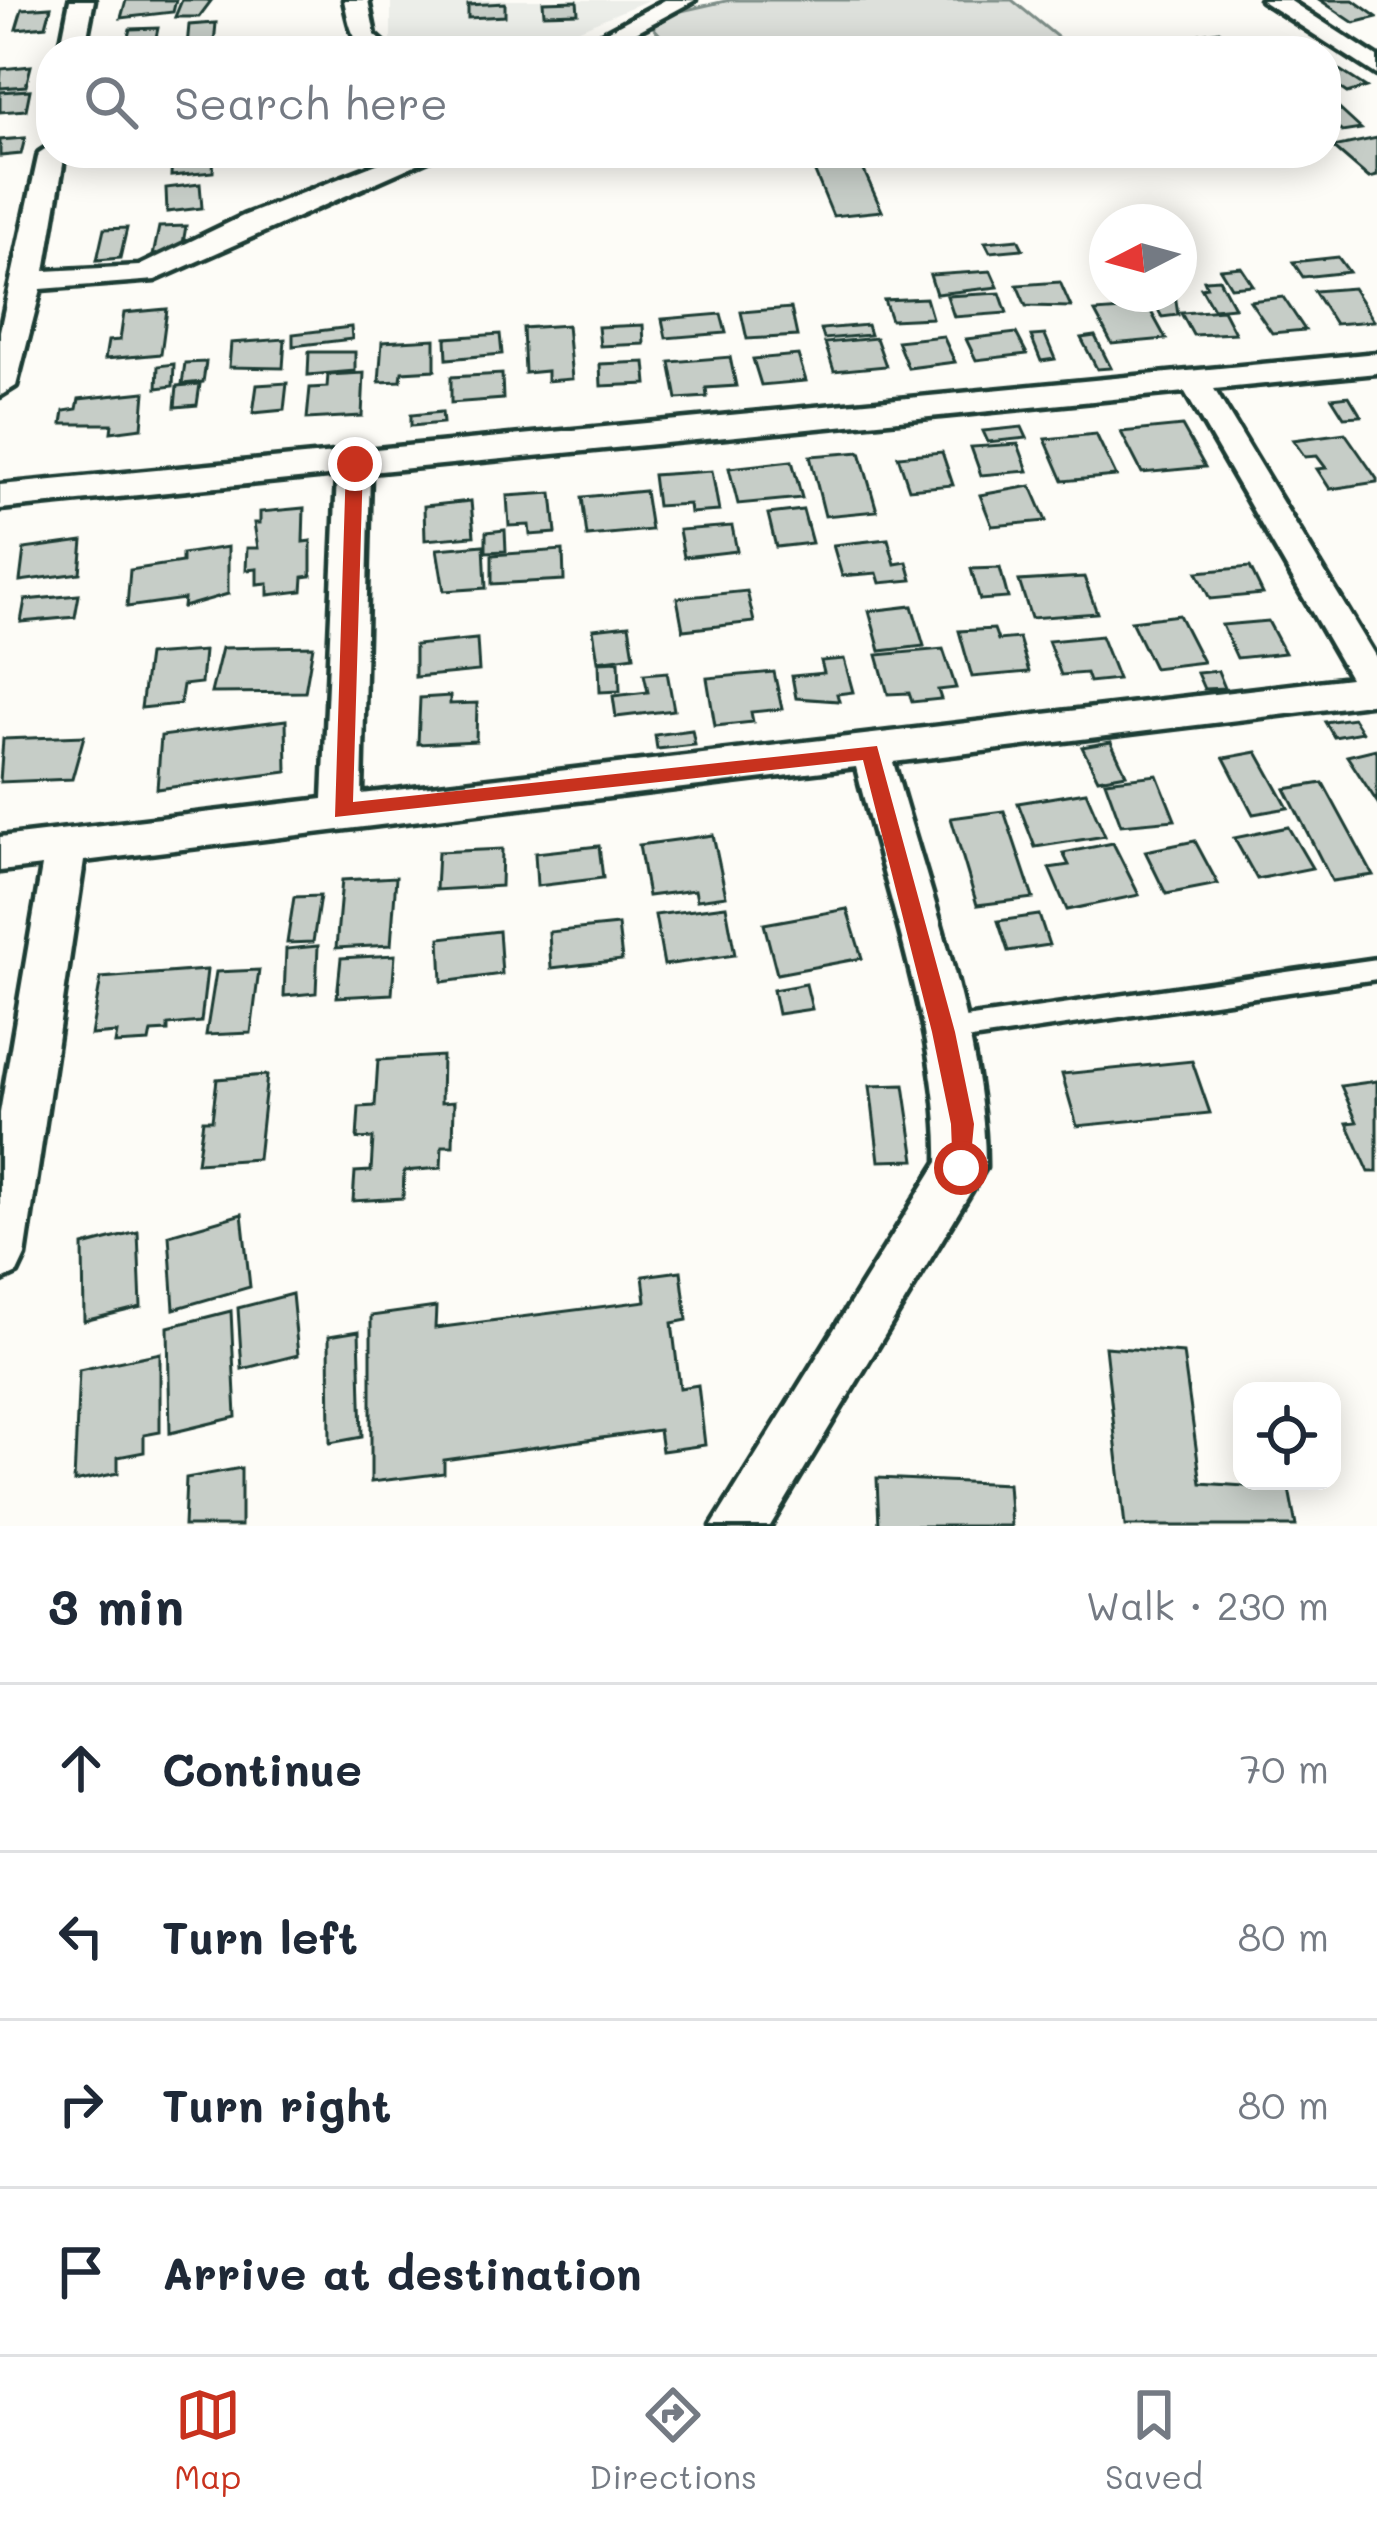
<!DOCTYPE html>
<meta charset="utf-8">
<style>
body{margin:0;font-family:Mali,sans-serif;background:#f2f2f3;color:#1f2937}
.controls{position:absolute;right:36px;bottom:36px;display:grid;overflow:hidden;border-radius:24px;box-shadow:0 6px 30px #0003}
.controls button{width:108px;height:108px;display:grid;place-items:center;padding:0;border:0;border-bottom:3px solid #e0e1e3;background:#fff;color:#1f2937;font:60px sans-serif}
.compass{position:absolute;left:1089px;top:204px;width:108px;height:108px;border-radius:50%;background:#fff;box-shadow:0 6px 30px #0003;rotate:264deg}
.stop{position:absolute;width:36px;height:36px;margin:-27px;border:9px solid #c8321e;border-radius:50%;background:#fff}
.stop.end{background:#c8321e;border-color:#fff;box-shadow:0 3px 12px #0008}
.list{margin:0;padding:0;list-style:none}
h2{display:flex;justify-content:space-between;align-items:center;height:156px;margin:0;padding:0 48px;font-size:51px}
h2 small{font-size:39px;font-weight:400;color:#747a83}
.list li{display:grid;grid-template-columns:78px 1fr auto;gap:36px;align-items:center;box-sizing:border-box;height:168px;padding:0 48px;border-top:3px solid #e0e1e3}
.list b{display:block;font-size:45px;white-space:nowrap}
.list em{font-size:39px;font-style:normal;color:#747a83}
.icon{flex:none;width:66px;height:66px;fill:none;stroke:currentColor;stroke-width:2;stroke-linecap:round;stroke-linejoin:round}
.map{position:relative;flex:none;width:1377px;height:1526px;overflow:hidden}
.search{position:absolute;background:#fff;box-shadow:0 6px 30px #0003;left:36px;right:36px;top:36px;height:132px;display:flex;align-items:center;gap:30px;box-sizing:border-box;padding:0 42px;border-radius:48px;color:#747a83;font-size:45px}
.sheet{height:828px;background:#fff}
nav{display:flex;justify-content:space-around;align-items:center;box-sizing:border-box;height:168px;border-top:3px solid #e0e1e3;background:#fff;font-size:33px;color:#747a83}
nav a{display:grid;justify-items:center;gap:6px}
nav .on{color:#c8321e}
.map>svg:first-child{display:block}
.built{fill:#eceee9}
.green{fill:#dde0db;stroke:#7e8e88;stroke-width:3}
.building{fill:#c6cdc7;stroke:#1f3d34;stroke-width:3}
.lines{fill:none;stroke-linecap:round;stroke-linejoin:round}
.lane-casing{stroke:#1f3d34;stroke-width:9}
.street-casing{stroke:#1f3d34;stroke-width:9}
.lane{fill:#fdfcf7;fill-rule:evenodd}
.street{fill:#fdfcf7;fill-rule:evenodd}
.route{fill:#c8321e}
</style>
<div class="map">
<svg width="1377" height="1526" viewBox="0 0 1377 1526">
<rect width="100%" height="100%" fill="#fdfcf7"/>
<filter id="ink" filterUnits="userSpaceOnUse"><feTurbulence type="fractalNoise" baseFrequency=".00833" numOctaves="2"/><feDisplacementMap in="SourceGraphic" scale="24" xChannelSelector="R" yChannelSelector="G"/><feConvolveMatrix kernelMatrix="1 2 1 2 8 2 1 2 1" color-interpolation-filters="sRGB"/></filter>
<g filter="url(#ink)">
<path class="built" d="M 391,0 L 648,0 L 570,33 L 391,42 Z"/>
<path class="green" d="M 730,0 L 1012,0 L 1061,40 L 1014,51 L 674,51 L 646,19 Z"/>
<g class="building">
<path d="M 126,0 L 176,0 L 173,12 L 121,18 Z"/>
<path d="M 182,0 L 207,0 L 211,1 L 199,17 L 175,17 Z"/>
<path d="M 1320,0 L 1353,0 L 1377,17 L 1354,23 Z"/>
<path d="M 577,1 L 578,13 L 544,14 L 543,2 Z"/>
<path d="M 505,3 L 505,16 L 468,18 L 468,5 Z"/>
<path d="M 51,7 L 46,26 L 16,29 L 22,9 Z"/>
<path d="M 216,23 L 214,44 L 187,46 L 189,25 Z"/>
<path d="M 158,28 L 154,47 L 125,49 L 130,29 Z"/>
<path d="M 1219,31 L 1240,47 L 1222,51 L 1201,34 Z"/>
<path d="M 31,66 L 26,86 L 0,88 L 1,69 Z"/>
<path d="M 1338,69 L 1366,87 L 1347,93 L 1326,79 L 1326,73 Z"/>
<path d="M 30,90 L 26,110 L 0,112 L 0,92 Z"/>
<path d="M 1335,105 L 1361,129 L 1342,132 L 1326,117 L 1326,106 Z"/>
<path d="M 25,138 L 21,154 L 0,156 L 0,140 Z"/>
<path d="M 1377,138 L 1377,176 L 1369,178 L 1333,147 Z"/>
<path d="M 172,153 L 214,153 L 213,172 L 171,176 Z"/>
<path d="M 807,153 L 856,153 L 882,211 L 833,216 Z"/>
<path d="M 200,184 L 202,208 L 167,212 L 166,188 Z"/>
<path d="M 186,226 L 181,255 L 153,256 L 159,227 Z"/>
<path d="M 127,228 L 120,258 L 97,260 L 104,229 Z"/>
<path d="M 1018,239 L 1023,249 L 990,252 L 985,242 Z"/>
<path d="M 1338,257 L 1349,272 L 1303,277 L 1293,262 Z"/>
<path d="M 1241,267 L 1253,285 L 1231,287 L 1220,269 Z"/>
<path d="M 991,271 L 998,287 L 936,294 L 930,275 Z"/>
<path d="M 1219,279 L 1234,307 L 1213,309 L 1201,288 L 1207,287 L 1204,280 Z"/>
<path d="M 1060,282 L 1071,307 L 1026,306 L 1017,285 Z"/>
<path d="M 1353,288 L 1374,321 L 1335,324 L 1314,291 Z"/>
<path d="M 1000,293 L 1007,313 L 954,317 L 947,296 Z"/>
<path d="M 1149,294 L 1175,294 L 1178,315 L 1162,317 Z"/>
<path d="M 1283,297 L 1305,330 L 1272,333 L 1250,301 Z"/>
<path d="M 926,298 L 932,318 L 891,320 L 884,300 Z"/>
<path d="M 791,308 L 797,336 L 747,339 L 741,312 Z"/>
<path d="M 1149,308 L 1166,339 L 1112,344 L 1095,312 Z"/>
<path d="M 167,309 L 161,354 L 105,359 L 108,341 L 120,340 L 124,313 Z"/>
<path d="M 1223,310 L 1235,333 L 1193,335 L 1181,313 Z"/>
<path d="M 721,314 L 726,333 L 666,338 L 662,319 Z"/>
<path d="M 567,325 L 572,379 L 547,381 L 547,371 L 525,373 L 523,328 Z"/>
<path d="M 643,325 L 644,344 L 600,346 L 598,327 Z"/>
<path d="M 867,325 L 870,335 L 824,339 L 821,329 Z"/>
<path d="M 351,327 L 352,339 L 293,346 L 293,334 Z"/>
<path d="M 1016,333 L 1027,354 L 976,360 L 966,339 Z"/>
<path d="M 500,334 L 502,354 L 447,359 L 446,338 Z"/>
<path d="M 1045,335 L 1055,359 L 1041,361 L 1031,336 Z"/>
<path d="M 943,336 L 955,362 L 908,368 L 897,341 Z"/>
<path d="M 1095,336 L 1111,368 L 1097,369 L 1081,338 Z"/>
<path d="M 876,338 L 886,366 L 834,371 L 825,343 Z"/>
<path d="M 285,339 L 283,368 L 229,367 L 231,343 Z"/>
<path d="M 435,339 L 435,370 L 402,372 L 401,381 L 379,382 L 382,342 Z"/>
<path d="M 309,352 L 355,352 L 355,371 L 308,375 Z"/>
<path d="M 798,355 L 806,381 L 761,385 L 753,359 Z"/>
<path d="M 730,357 L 736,386 L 706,388 L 707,397 L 677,399 L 670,362 Z"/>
<path d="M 206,362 L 203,382 L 182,384 L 185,363 Z"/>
<path d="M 645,362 L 647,384 L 601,386 L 600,364 Z"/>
<path d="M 174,364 L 173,386 L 157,388 L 158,366 Z"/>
<path d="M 364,373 L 362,416 L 307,419 L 310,388 L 327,387 L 328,375 Z"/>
<path d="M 502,374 L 503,399 L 451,403 L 451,377 Z"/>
<path d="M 287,383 L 284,410 L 253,413 L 257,385 Z"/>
<path d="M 200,384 L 197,405 L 175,407 L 177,386 Z"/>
<path d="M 145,392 L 142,428 L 111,432 L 112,424 L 62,424 L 64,411 L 77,409 L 79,399 Z"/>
<path d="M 1349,396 L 1361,416 L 1344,417 L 1332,398 Z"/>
<path d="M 442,412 L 443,423 L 411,426 L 411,415 Z"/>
<path d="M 1182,426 L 1205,467 L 1142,473 L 1121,432 Z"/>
<path d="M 1022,427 L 1027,438 L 988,442 L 983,431 Z"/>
<path d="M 1345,433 L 1377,479 L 1377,482 L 1330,489 L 1317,469 L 1326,468 L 1317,456 L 1305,457 L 1293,440 Z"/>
<path d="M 1096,434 L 1116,476 L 1063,481 L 1045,439 Z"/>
<path d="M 1018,444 L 1028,471 L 981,475 L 971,447 Z"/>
<path d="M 860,452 L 877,511 L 825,516 L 810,456 Z"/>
<path d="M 942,452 L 953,485 L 909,489 L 898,456 Z"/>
<path d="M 792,461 L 802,498 L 738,504 L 729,468 Z"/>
<path d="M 712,471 L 719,511 L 690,513 L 689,504 L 657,506 L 653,475 Z"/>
<path d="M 1031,486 L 1046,521 L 992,526 L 980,495 Z"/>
<path d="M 645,491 L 651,530 L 587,536 L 582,497 Z"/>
<path d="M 552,493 L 556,533 L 530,535 L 529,525 L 509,526 L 507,496 Z"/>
<path d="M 471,501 L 474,536 L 425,540 L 424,506 Z"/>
<path d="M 304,508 L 303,542 L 311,541 L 311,576 L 303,577 L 302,591 L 268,595 L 268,583 L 257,584 L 257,569 L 246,570 L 247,548 L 258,548 L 254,523 L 260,523 L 260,512 Z"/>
<path d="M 803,510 L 812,543 L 776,547 L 768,514 Z"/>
<path d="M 732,526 L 737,551 L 684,557 L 679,530 Z"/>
<path d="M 505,530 L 506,551 L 486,552 L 486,532 Z"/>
<path d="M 888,539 L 895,564 L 907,562 L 912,580 L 880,583 L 877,573 L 842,576 L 833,545 Z"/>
<path d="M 83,541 L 80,573 L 20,581 L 24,549 Z"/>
<path d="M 484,545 L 486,588 L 444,591 L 437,549 Z"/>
<path d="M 228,547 L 228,594 L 183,607 L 184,599 L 127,607 L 130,570 L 182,562 L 182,554 Z"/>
<path d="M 563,550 L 564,580 L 492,584 L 492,555 Z"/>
<path d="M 1250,567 L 1263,594 L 1210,599 L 1197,572 Z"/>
<path d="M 1000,568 L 1008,598 L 980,600 L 971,569 Z"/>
<path d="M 1084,577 L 1097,613 L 1031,618 L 1019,581 Z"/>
<path d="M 747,591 L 754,622 L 683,630 L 677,598 Z"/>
<path d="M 79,595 L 75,617 L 21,622 L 25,600 Z"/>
<path d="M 912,606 L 924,646 L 880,651 L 869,611 Z"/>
<path d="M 1179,615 L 1203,662 L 1154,668 L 1131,621 Z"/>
<path d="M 1268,621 L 1285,653 L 1237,658 L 1222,625 Z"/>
<path d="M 629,625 L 634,656 L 598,661 L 593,629 Z"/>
<path d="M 994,629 L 998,640 L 1019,638 L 1029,672 L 972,677 L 959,631 Z"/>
<path d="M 1101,636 L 1118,679 L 1089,682 L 1086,673 L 1061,675 L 1048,641 Z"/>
<path d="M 477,639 L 479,671 L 415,677 L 415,645 Z"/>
<path d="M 313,646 L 305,692 L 211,693 L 222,648 Z"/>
<path d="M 943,649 L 956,688 L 938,690 L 941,699 L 912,702 L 909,693 L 888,694 L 877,655 Z"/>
<path d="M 204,651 L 201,683 L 183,685 L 180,704 L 141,708 L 148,655 Z"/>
<path d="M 844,659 L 853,692 L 837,694 L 839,701 L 796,698 L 792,676 L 824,673 L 821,661 Z"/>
<path d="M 619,661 L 620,691 L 600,692 L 599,662 Z"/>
<path d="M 1218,671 L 1225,688 L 1204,689 L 1197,673 Z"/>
<path d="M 667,672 L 674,710 L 616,717 L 613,696 L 648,692 L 644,674 Z"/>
<path d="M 774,672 L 782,709 L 751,712 L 753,722 L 715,726 L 707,678 Z"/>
<path d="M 450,696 L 450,704 L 477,703 L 476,741 L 418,744 L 420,698 Z"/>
<path d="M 1353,718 L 1362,732 L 1334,737 L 1325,722 Z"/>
<path d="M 286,720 L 287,772 L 157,789 L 161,736 Z"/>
<path d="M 692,730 L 695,745 L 657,749 L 655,735 Z"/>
<path d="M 84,736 L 72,779 L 0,782 L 3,739 Z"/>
<path d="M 1111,742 L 1126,774 L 1098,779 L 1082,747 Z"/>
<path d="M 1376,749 L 1377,752 L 1377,802 L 1347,756 Z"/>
<path d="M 1257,752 L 1288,808 L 1253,814 L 1224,758 Z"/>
<path d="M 1157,775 L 1175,820 L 1121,825 L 1105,781 Z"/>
<path d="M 1323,783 L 1373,875 L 1332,881 L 1285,789 Z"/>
<path d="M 1086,792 L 1105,836 L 1035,847 L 1018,803 Z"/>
<path d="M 1004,811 L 1033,898 L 977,905 L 951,818 Z"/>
<path d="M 1288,827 L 1312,868 L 1257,879 L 1234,838 Z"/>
<path d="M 713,835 L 726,896 L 697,900 L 695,890 L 648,896 L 639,845 Z"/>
<path d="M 1195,841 L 1218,884 L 1166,894 L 1145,851 Z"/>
<path d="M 1113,843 L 1139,895 L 1067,910 L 1049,868 L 1069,865 L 1063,853 Z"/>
<path d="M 599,846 L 603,878 L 537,886 L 535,853 Z"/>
<path d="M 502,849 L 501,886 L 436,890 L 438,852 Z"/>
<path d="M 396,877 L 391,945 L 336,948 L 342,880 Z"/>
<path d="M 320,896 L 313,942 L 287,943 L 294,897 Z"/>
<path d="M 726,906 L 735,955 L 664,965 L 655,915 Z"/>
<path d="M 847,909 L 862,958 L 777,974 L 764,924 Z"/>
<path d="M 1039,915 L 1049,945 L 1008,951 L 998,921 Z"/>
<path d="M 618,925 L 622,960 L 551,968 L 549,932 Z"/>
<path d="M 499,931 L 502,974 L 442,982 L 440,938 Z"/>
<path d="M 318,946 L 316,993 L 284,996 L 286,949 Z"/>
<path d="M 395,955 L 392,994 L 337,997 L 341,958 Z"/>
<path d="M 207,970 L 201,1022 L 168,1025 L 168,1031 L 151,1032 L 149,1042 L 115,1044 L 117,1033 L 91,1035 L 101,978 Z"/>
<path d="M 259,970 L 251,1033 L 206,1035 L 216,972 Z"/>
<path d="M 806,984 L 812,1009 L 778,1014 L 773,990 Z"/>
<path d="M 442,1056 L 441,1103 L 454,1102 L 453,1146 L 442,1146 L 441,1168 L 404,1171 L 403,1198 L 353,1201 L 355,1172 L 371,1171 L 373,1138 L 357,1139 L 359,1107 L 375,1106 L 378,1060 Z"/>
<path d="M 1192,1061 L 1210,1113 L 1077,1126 L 1062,1074 Z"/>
<path d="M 267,1075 L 258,1159 L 197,1163 L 203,1120 L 212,1120 L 217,1079 Z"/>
<path d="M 1377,1081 L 1377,1172 L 1369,1172 L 1347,1123 L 1357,1122 L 1341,1086 Z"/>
<path d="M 904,1085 L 915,1160 L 879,1161 L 870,1086 Z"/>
<path d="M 242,1214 L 250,1287 L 174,1309 L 169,1235 Z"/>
<path d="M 138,1232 L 141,1307 L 84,1321 L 83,1246 Z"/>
<path d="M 681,1271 L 687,1320 L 672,1323 L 680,1388 L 698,1385 L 705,1445 L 662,1451 L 659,1430 L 444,1460 L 444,1473 L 371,1482 L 371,1316 L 436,1307 L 435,1328 L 646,1301 L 643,1276 Z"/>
<path d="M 292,1294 L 298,1355 L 242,1369 L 238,1308 Z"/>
<path d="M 231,1311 L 236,1417 L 170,1433 L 168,1327 Z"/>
<path d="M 359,1331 L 362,1437 L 330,1443 L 329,1336 Z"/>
<path d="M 1105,1347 L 1183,1353 L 1201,1483 L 1289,1489 L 1296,1526 L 1125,1526 Z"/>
<path d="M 160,1353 L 160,1432 L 144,1435 L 144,1452 L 118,1457 L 118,1473 L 74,1482 L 79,1370 Z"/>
<path d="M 241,1468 L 241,1526 L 184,1526 L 186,1478 Z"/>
<path d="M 877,1478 L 1008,1484 L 1011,1526 L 879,1526 Z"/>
</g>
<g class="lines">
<g class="lane-casing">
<path id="lane" d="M 1377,959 L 1377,979 L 944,1043 L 936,1040 L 932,1032 L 936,1024 L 944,1021 Z"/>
</g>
<g class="street-casing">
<g id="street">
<path d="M 70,0 L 94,0 L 84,51 L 60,51 Z"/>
<path d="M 344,0 L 368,0 L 375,35 L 393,51 C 353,51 352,36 344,0 Z"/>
<path d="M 665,0 L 695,0 L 601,51 L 570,51 Z"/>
<path d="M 1261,0 L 1289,0 L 1377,57 L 1377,75 Z"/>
<path d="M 51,145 L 51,153 L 65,153 L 45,271 L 139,266 L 243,216 L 405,153 L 442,153 L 155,280 L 41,289 L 16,386 L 0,396 L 0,331 L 39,153 Z"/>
<path d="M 1377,353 L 1377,373 L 1214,389 L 1377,659 L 1377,703 L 893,762 C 927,886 986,1042 985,1168 L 770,1526 L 712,1526 L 938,1162 C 941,1046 884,883 856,767 L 84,861 L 25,1256 L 17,1273 L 0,1281 L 0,1113 L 42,866 L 0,871 L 0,837 L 323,799 L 337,475 L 0,509 L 0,485 ZM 1185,392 L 1350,678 L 362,794 L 370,472 Z"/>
</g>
</g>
<use href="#lane" class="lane"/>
<use href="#street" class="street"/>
</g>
</g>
<path class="route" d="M 355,459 L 363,464 L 353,802 L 877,746 L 955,1032 L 974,1124 L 969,1176 L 953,1176 L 951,1124 L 932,1032 L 863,760 L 335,817 L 346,464 Z"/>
</svg>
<div class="controls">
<button><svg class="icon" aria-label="locate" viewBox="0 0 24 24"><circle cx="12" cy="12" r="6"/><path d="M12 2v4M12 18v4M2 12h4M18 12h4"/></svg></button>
</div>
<svg class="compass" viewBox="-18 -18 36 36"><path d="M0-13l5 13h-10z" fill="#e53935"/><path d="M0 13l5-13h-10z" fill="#747a83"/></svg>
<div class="stop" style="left:961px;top:1168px"></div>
<div class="stop end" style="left:355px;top:464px"></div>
<div class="search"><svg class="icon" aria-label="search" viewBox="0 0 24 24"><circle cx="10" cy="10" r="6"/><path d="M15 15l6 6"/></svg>Search here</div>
</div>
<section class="sheet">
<h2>3 min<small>Walk · 230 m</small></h2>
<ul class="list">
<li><svg class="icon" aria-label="ahead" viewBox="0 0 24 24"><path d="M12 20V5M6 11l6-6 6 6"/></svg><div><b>Continue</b></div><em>70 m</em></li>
<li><svg class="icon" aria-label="left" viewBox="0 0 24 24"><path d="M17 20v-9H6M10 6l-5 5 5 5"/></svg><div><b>Turn left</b></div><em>80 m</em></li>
<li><svg class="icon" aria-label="right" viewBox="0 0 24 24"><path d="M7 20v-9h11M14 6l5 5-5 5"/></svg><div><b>Turn right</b></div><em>80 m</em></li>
<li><svg class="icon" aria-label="arrive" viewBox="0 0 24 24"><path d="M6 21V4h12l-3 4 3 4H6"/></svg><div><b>Arrive at destination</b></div></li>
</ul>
</section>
<nav>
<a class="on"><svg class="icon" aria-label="map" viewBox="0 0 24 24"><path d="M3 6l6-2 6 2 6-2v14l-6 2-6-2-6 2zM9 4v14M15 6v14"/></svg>Map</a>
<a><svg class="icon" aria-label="directions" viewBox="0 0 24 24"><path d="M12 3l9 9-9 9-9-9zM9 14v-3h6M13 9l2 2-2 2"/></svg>Directions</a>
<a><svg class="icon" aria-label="saved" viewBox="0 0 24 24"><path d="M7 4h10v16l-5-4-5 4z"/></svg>Saved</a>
</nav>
